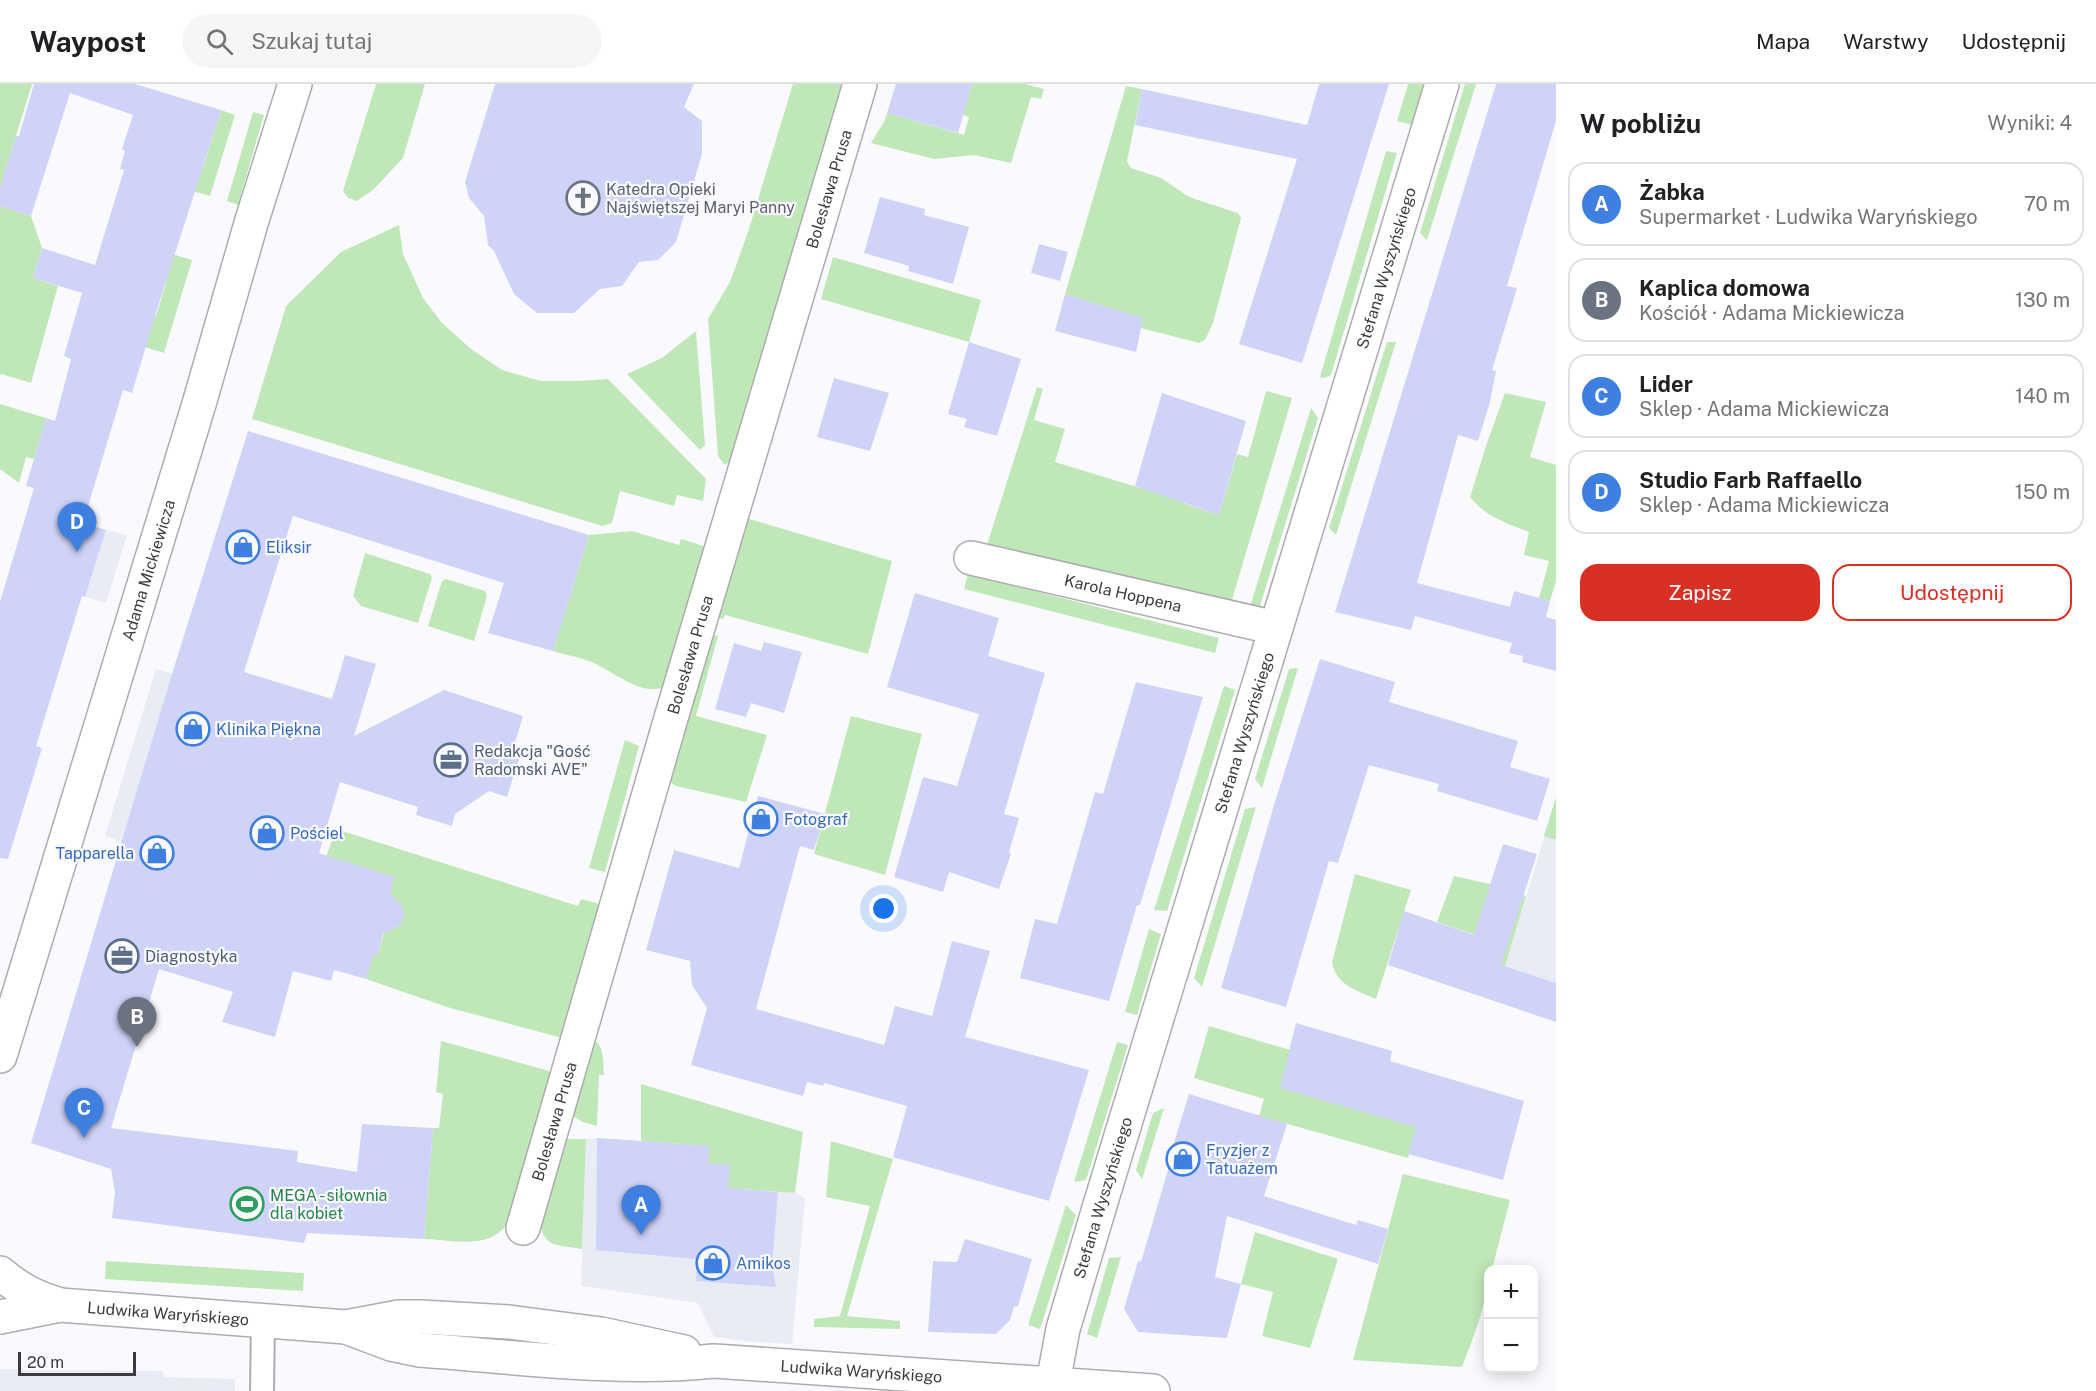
<!DOCTYPE html>
<html lang="pl">
<meta charset="utf-8">
<style>
body{margin:0;font-family:"Public Sans",sans-serif;background:#f6f6f6;color:#202124}
.controls{position:absolute;right:18px;bottom:18px;display:grid;overflow:hidden;border-radius:12px;box-shadow:0 3px 15px #0003}
.controls button{width:54px;height:54px;display:grid;place-items:center;padding:0;border:0;border-bottom:2px solid #e0e0e0;background:#fff;color:#202124;font:30px sans-serif}
.scale{position:absolute;left:18px;bottom:15px;width:118px;box-sizing:border-box;padding-left:6px;border:3px solid #3c3c3e;border-top:0;font-size:16px;line-height:21px;white-space:nowrap;color:#3c3c3e;-webkit-text-stroke:4px #fafafe;paint-order:stroke}
.you{position:absolute;left:884px;top:825px;width:21px;height:21px;margin:-15px;border:4px solid #fff;border-radius:50%;background:#1a73e8;box-shadow:0 0 0 9px #1a73e833}
.badge{display:grid;place-items:center;width:39px;height:39px;border-radius:50%;background:#d93025;color:#fff;font-size:20px;font-weight:700}
.pin{position:absolute;translate:-50% -50px;filter:drop-shadow(0 2px 3px #0008)}
.pin::after{content:'';position:absolute;top:32px;width:21px;height:18px;background:inherit;clip-path:polygon(0 0,100% 0,50% 100%)}
.list{margin:0;padding:0;list-style:none}
h2{display:flex;justify-content:space-between;align-items:center;height:78px;margin:0;padding:0 24px;font-size:26px}
h2 small{font-size:20px;font-weight:400;color:#757577}
.list li{display:grid;grid-template-columns:39px 1fr auto;gap:18px;align-items:center;box-sizing:border-box;height:84px;margin:0 12px 12px;padding:0 12px;border:2px solid #e0e0e0;border-radius:18px}
.list b{display:block;font-size:22px;white-space:nowrap}
.list p{margin:0;font-size:20px;white-space:nowrap;color:#757577}
.list em{font-size:20px;font-style:normal;color:#757577}
.actions{display:flex;gap:12px;padding:18px 24px}
.actions a{flex:1;padding:14px 0;border:2px solid #d93025;border-radius:18px;text-align:center;font-size:21px;color:#d93025}
.actions .main{background:#d93025;color:#fff}
.icon{flex:none;width:33px;height:33px;fill:none;stroke:currentColor;stroke-width:2;stroke-linecap:round;stroke-linejoin:round}
.map{position:relative;flex:none;width:1556px;height:1307px;overflow:hidden}
header{display:flex;align-items:center;gap:36px;box-sizing:border-box;height:84px;padding:0 30px;background:#fff;border-bottom:2px solid #e0e0e0}
header strong{font-size:28px}
nav{display:flex;gap:33px;margin-inline-start:auto;font-size:21px}
.search{width:420px;height:54px;background:#f6f6f6;display:flex;align-items:center;gap:15px;box-sizing:border-box;padding:0 21px;border-radius:33px;color:#757577;font-size:22px}
main{display:flex}
aside{flex:1;background:#fff}
.map>svg:first-child{display:block}
.built{fill:#e9ebf5}
.green{fill:#c0e7b8}
.building{fill:#cfd3f7}
.lines{fill:none;stroke-linecap:round;stroke-linejoin:round}
.service-casing{stroke:#adadb0;stroke-width:26}
.minor-casing{stroke:#adadb0;stroke-width:36}
.tertiary-casing{stroke:#adadb0;stroke-width:36}
.service{stroke:#fff;stroke-width:22}
.minor{stroke:#fff;stroke-width:33}
.tertiary{stroke:#fff;stroke-width:33}
.labels{text-anchor:middle;dominant-baseline:central;stroke-width:4.5;stroke-linejoin:round;paint-order:stroke}
.worship-label{font-size:16px;fill:#5b616d;stroke:#fafafe;text-anchor:start}
.street-label{font-size:16px;fill:#3c3c3e;stroke:#fafafe}
.shop-label{font-size:16px;fill:#366cbe;stroke:#fafafe;text-anchor:start}
.service-label{font-size:16px;fill:#4e5e75;stroke:#fafafe;text-anchor:start}
.leisure-label{font-size:16px;fill:#27864d;stroke:#fafafe;text-anchor:start}
</style>
<header>
<strong>Waypost</strong>
<div class="search"><svg class="icon" aria-label="search" viewBox="0 0 24 24"><circle cx="10" cy="10" r="6"/><path d="M15 15l6 6"/></svg>Szukaj tutaj</div>
<nav><a>Mapa</a><a>Warstwy</a><a>Udostępnij</a></nav>
</header>
<main>
<div class="map">
<svg width="1556" height="1307" viewBox="0 0 1556 1307">
<rect width="100%" height="100%" fill="#fafafe"/>
<g class="built">
<path d="M 106,446 L 127,451 L 106,519 L 85,513 Z"/>
<path d="M 156,585 L 172,590 L 123,758 L 105,752 Z"/>
<path d="M 1556,713 L 1556,899 L 1505,883 Z"/>
<path d="M 597,1054 L 710,1062 L 728,1104 L 795,1109 L 805,1114 L 792,1260 L 753,1258 L 714,1253 L 698,1219 L 581,1202 L 586,1055 Z"/>
<path d="M 0,1285 L 163,1287 L 164,1293 L 235,1295 L 235,1307 L 0,1307 Z"/>
</g>
<g class="green">
<path d="M 0,0 L 32,0 L 0,104 Z"/>
<path d="M 376,0 L 425,0 L 403,74 L 373,106 L 357,117 L 348,114 L 343,107 Z"/>
<path d="M 793,0 L 843,0 L 731,379 L 724,380 L 718,372 L 708,235 L 730,198 L 748,148 Z"/>
<path d="M 972,0 L 1025,0 L 1044,5 L 1041,15 L 1031,13 L 1011,79 L 974,71 L 934,75 L 871,59 L 885,36 L 887,29 L 964,51 L 969,33 L 963,31 Z"/>
<path d="M 1408,0 L 1424,0 L 1412,41 L 1397,37 Z"/>
<path d="M 1465,0 L 1476,0 L 1427,156 L 1420,149 Z"/>
<path d="M 1126,2 L 1142,5 L 1127,77 L 1131,84 L 1161,94 L 1186,111 L 1195,115 L 1238,129 L 1241,134 L 1213,239 L 1205,256 L 1199,259 L 1141,244 L 1143,234 L 1065,210 Z"/>
<path d="M 221,26 L 235,31 L 210,112 L 192,107 L 200,83 L 203,83 Z"/>
<path d="M 253,28 L 264,31 L 238,121 L 227,117 Z"/>
<path d="M 1386,67 L 1397,69 L 1331,291 L 1324,294 L 1320,293 Z"/>
<path d="M 0,122 L 31,132 L 42,164 L 33,194 L 58,202 L 31,299 L 1,290 L 0,292 Z"/>
<path d="M 399,141 L 403,170 L 423,214 L 442,239 L 471,265 L 502,286 L 541,297 L 578,297 L 608,295 L 706,395 L 703,417 L 677,411 L 674,422 L 620,407 L 612,439 L 602,442 L 252,335 L 286,222 L 341,168 Z"/>
<path d="M 172,170 L 192,176 L 164,269 L 141,262 L 150,230 L 156,232 L 166,199 L 164,198 Z"/>
<path d="M 833,173 L 981,216 L 969,258 L 821,215 Z"/>
<path d="M 696,247 L 705,361 L 700,366 L 627,290 L 662,274 Z"/>
<path d="M 1387,258 L 1396,258 L 1336,451 L 1329,444 Z"/>
<path d="M 1037,303 L 1043,305 L 1034,336 L 1065,345 L 1055,378 L 1183,417 L 1183,419 L 1219,431 L 1237,370 L 1248,373 L 1266,307 L 1292,314 L 1231,519 L 986,464 Z"/>
<path d="M 1505,309 L 1546,318 L 1530,373 L 1556,381 L 1556,497 L 1550,517 L 1539,514 L 1549,477 L 1524,471 L 1529,448 C 1506,439 1486,433 1470,413 L 1487,359 Z"/>
<path d="M 0,320 L 46,334 L 34,375 L 26,373 L 19,399 L 0,385 Z"/>
<path d="M 1311,324 L 1318,334 L 1260,522 L 1249,526 Z"/>
<path d="M 746,434 L 892,477 L 868,570 L 725,531 L 723,535 L 717,534 Z"/>
<path d="M 632,447 L 679,461 L 681,455 L 707,463 L 668,601 C 643,616 613,586 589,577 C 578,573 565,571 553,567 L 589,451 Z"/>
<path d="M 365,469 L 430,490 L 432,494 L 418,539 L 361,522 L 353,512 Z"/>
<path d="M 968,490 L 1219,554 L 1215,569 L 964,505 Z"/>
<path d="M 446,495 L 485,507 L 487,512 L 474,557 L 428,542 L 442,497 Z"/>
<path d="M 711,550 L 718,552 L 696,632 L 767,651 L 746,718 L 676,702 L 669,698 Z"/>
<path d="M 1298,584 L 1262,704 L 1255,695 L 1289,585 Z"/>
<path d="M 1224,602 L 1235,606 L 1167,827 L 1154,826 Z"/>
<path d="M 851,632 L 922,650 L 885,791 L 814,770 Z"/>
<path d="M 625,656 L 639,662 L 605,788 L 589,784 Z"/>
<path d="M 1556,713 L 1556,756 L 1544,752 Z"/>
<path d="M 1256,723 L 1202,903 L 1194,894 L 1245,725 Z"/>
<path d="M 336,745 L 578,822 L 581,815 L 600,820 L 562,954 L 447,923 L 366,895 L 373,871 L 378,871 L 385,845 L 393,845 L 400,841 C 405,828 403,818 389,812 L 394,793 L 353,780 L 325,776 Z"/>
<path d="M 1355,790 L 1411,806 L 1376,915 C 1357,907 1336,901 1332,878 Z"/>
<path d="M 1454,792 L 1490,800 L 1526,812 L 1505,883 L 1482,875 L 1487,855 L 1437,838 Z"/>
<path d="M 1149,845 L 1161,850 L 1137,931 L 1125,928 Z"/>
<path d="M 1209,942 L 1290,966 L 1302,1010 L 1386,1034 L 1427,1006 L 1408,1074 L 1259,1032 L 1264,1015 L 1194,994 Z"/>
<path d="M 441,957 L 553,988 L 509,1137 C 492,1167 453,1156 424,1155 L 433,1044 L 439,1044 L 443,1010 L 436,1008 Z"/>
<path d="M 595,957 C 605,964 603,980 604,991 L 599,991 L 597,1042 L 583,1038 L 572,1032 L 589,961 Z"/>
<path d="M 1117,958 L 1128,961 L 1086,1096 L 1074,1098 Z"/>
<path d="M 641,1000 L 803,1048 L 795,1109 L 728,1104 L 708,1079 L 709,1062 L 641,1057 Z"/>
<path d="M 1164,1024 L 1142,1095 L 1136,1086 L 1153,1029 Z"/>
<path d="M 568,1055 L 586,1055 L 582,1165 C 555,1160 543,1165 539,1133 L 563,1057 Z"/>
<path d="M 831,1057 L 893,1075 L 847,1232 L 900,1237 L 900,1245 L 814,1243 L 814,1235 L 840,1232 L 870,1122 L 826,1113 Z"/>
<path d="M 1403,1090 L 1510,1116 L 1492,1185 L 1488,1186 C 1488,1219 1474,1251 1462,1283 L 1353,1276 Z"/>
<path d="M 1066,1121 L 1076,1131 L 1040,1245 L 1028,1241 Z"/>
<path d="M 1255,1148 L 1338,1175 L 1310,1264 L 1262,1252 L 1273,1208 L 1241,1200 Z"/>
<path d="M 1121,1173 L 1097,1254 L 1087,1250 L 1109,1174 Z"/>
<path d="M 106,1177 L 304,1189 L 303,1207 L 105,1195 Z"/>
</g>
<g class="building">
<path d="M 34,0 L 135,0 L 221,26 L 155,232 L 132,309 L 123,306 L 83,439 L 106,446 L 85,513 L 82,512 L 36,662 L 42,664 L 8,775 L 0,774 L 0,518 L 34,404 L 26,402 L 46,334 L 55,337 L 71,275 L 64,272 L 82,209 L 33,194 L 42,164 L 95,181 L 124,86 L 120,85 L 125,67 L 122,65 L 133,31 L 70,9 L 31,132 L 0,122 L 0,104 L 16,52 L 19,52 Z"/>
<path d="M 495,0 L 694,0 L 684,23 L 702,37 L 702,70 L 676,158 L 658,176 L 639,178 L 622,202 L 600,205 L 574,229 L 537,229 L 514,210 L 494,167 L 488,161 L 484,132 L 469,114 L 465,98 Z"/>
<path d="M 896,0 L 972,0 L 958,49 L 887,29 Z"/>
<path d="M 1319,0 L 1389,0 L 1302,279 L 1239,260 L 1297,75 L 1135,41 L 1142,5 L 1307,41 Z"/>
<path d="M 1496,0 L 1556,0 L 1556,37 L 1507,202 L 1517,204 L 1492,286 L 1496,287 L 1490,318 L 1478,357 L 1458,351 L 1417,499 L 1510,523 L 1514,507 L 1550,517 L 1546,533 L 1556,536 L 1556,587 L 1522,578 L 1523,572 L 1509,569 L 1512,559 L 1415,532 L 1411,546 L 1335,528 Z"/>
<path d="M 880,113 L 925,125 L 924,131 L 969,143 L 953,200 L 908,187 L 909,182 L 864,169 Z"/>
<path d="M 1039,160 L 1068,168 L 1060,197 L 1031,189 Z"/>
<path d="M 1065,210 L 1143,234 L 1136,268 L 1055,247 Z"/>
<path d="M 969,258 L 1021,275 L 997,352 L 964,343 L 967,335 L 948,330 Z"/>
<path d="M 834,294 L 889,309 L 870,367 L 817,353 Z"/>
<path d="M 1162,309 L 1246,337 L 1219,431 L 1135,402 Z"/>
<path d="M 248,347 L 589,451 L 553,567 L 488,549 L 504,499 L 293,432 L 244,588 L 332,615 L 345,571 L 376,580 L 354,652 L 444,606 L 523,632 L 511,672 L 519,675 L 507,713 L 489,707 L 455,730 L 452,742 L 416,731 L 418,723 L 340,698 L 319,769 L 394,793 L 390,809 L 402,822 L 404,832 L 400,841 L 383,850 L 378,871 L 373,871 L 366,895 L 334,886 L 331,897 L 293,887 L 275,953 L 222,938 L 233,908 L 159,885 L 111,1044 L 298,1067 L 297,1078 L 357,1088 L 362,1040 L 433,1044 L 424,1155 L 307,1149 L 304,1159 L 112,1134 L 115,1108 L 111,1085 L 31,1059 L 172,590 Z"/>
<path d="M 915,509 L 999,534 L 988,572 L 1045,589 L 1004,730 L 1019,734 L 1009,768 L 1011,770 L 999,805 L 949,788 L 943,808 L 894,793 L 923,693 L 957,702 L 979,630 L 887,603 Z"/>
<path d="M 764,558 L 802,568 L 784,629 L 751,619 L 746,633 L 715,625 L 734,559 L 761,567 Z"/>
<path d="M 1320,575 L 1395,598 L 1389,618 L 1518,657 L 1510,683 L 1550,695 L 1537,737 L 1437,707 L 1439,700 L 1369,681 L 1338,779 L 1329,777 L 1286,923 L 1221,904 L 1274,721 Z"/>
<path d="M 1136,598 L 1203,613 L 1140,821 L 1137,821 L 1109,917 L 1020,894 L 1035,835 L 1057,840 L 1095,708 L 1103,710 Z"/>
<path d="M 758,712 L 825,730 L 814,766 L 800,762 L 756,925 L 884,961 L 895,922 L 932,932 L 952,857 L 990,867 L 965,953 L 1089,986 L 1049,1117 L 893,1073 L 907,1022 L 824,999 L 823,1002 L 807,998 L 803,1012 L 691,981 L 707,924 L 692,901 L 690,877 L 646,866 L 674,766 L 739,784 Z"/>
<path d="M 1503,760 L 1537,770 L 1501,881 L 1556,899 L 1556,938 L 1388,881 L 1404,827 L 1474,851 Z"/>
<path d="M 1296,939 L 1392,967 L 1390,977 L 1524,1017 L 1503,1096 L 1408,1070 L 1416,1043 L 1280,1004 Z"/>
<path d="M 1189,1010 L 1287,1040 L 1264,1112 L 1356,1141 L 1358,1136 L 1388,1145 L 1378,1180 L 1227,1132 L 1215,1193 L 1241,1200 L 1227,1254 L 1138,1248 L 1124,1225 L 1138,1177 L 1141,1178 L 1170,1079 L 1168,1078 Z"/>
<path d="M 597,1054 L 710,1062 L 708,1079 L 730,1081 L 728,1104 L 778,1108 L 772,1181 L 776,1203 L 696,1197 L 697,1175 L 596,1166 Z"/>
<path d="M 965,1155 L 1032,1175 L 1018,1222 L 1014,1223 L 1010,1236 L 996,1250 L 928,1248 L 933,1177 L 957,1178 Z"/>
</g>
<g class="lines">
<g class="service-casing">
<path id="service" d="M 262,1307 L 263,1236"/>
</g>
<g class="minor-casing">
<g id="minor">
<path id="s1" d="M 971,474 L 1276,544"/>
<path id="s2" d="M 0,972 L 199,320 L 252,136 L 295,0"/>
<path id="s3" d="M 523,1144 L 671,634 L 860,0"/>
<path id="s4" d="M 1053,1299 L 1063,1245 L 1100,1121 L 1442,0"/>
</g>
</g>
<g class="tertiary-casing">
<g id="tertiary">
<path id="s5" d="M 0,1189 C 20,1206 35,1213 60,1221 L 346,1243 L 399,1233 L 421,1233 L 509,1238 L 601,1250 L 684,1268"/>
<path d="M 0,1233 L 60,1221"/>
<path id="s6" d="M 346,1243 L 391,1260 L 420,1266 C 517,1273 617,1287 714,1277 L 1153,1307"/>
</g>
</g>
<use href="#service" class="service"/>
<use href="#minor" class="minor"/>
<use href="#tertiary" class="tertiary"/>
</g>
<defs>
<g id="church-ring" transform="scale(1.725)"><circle r="9.5" fill="#fafafe" stroke="#6b7280" stroke-width="1.5"/><path d="M-1.2-6h2.4v3.5h3.3v2.4h-3.3V6h-2.4V-.1h-3.3v-2.4h3.3Z" fill="#6b7280"/></g>
<g id="shop-ring" transform="scale(1.725)"><circle r="9.5" fill="#fafafe" stroke="#3f7fe0" stroke-width="1.5"/><path d="M-5-2.5h2.3a2.7 3.5 0 0 1 5.4 0H5L5.5 6h-11ZM-1.5-2.5h3a1.5 2.3 0 0 0-3 0Z" fill="#3f7fe0"/></g>
<g id="office-ring" transform="scale(1.725)"><circle r="9.5" fill="#fafafe" stroke="#5c6f8a" stroke-width="1.5"/><path d="M-6-3h4V-5.5h4V-3h4V5H-6ZM-1-4.5V-3h2v-1.5ZM-6 0V1H6V0Z" fill="#5c6f8a"/></g>
<g id="stadium-ring" transform="scale(1.725)"><circle r="9.5" fill="#fafafe" stroke="#2e9e5b" stroke-width="1.5"/><path d="M0-5a6.5 5 0 1 0 0 10a6.5 5 0 1 0 0-10ZM-3.5-1.8h7v3.6h-7Z" fill="#2e9e5b"/></g>
</defs>
<g fill-rule="evenodd">
<use href="#church-ring" x="583" y="114"/>
<use href="#shop-ring" x="243" y="463"/>
<use href="#shop-ring" x="193" y="645"/>
<use href="#office-ring" x="451" y="676"/>
<use href="#shop-ring" x="761" y="735"/>
<use href="#shop-ring" x="267" y="749"/>
<use href="#shop-ring" x="157" y="769"/>
<use href="#office-ring" x="122" y="872"/>
<use href="#shop-ring" x="1183" y="1075"/>
<use href="#stadium-ring" x="247" y="1120"/>
<use href="#shop-ring" x="713" y="1179"/>
</g>
<g class="labels">
<g class="worship-label">
<text x="606" y="105">Katedra Opieki<tspan x="606" dy="18">Najświętszej Maryi Panny</tspan></text>
</g>
<g class="street-label">
<text stroke="none"><textPath href="#s3" startOffset="1083">Bolesława Prusa</textPath></text>
<text stroke="none"><textPath href="#s4" startOffset="1164">Stefana Wyszyńskiego</textPath></text>
<text stroke="none"><textPath href="#s2" startOffset="508">Adama Mickiewicza</textPath></text>
<text stroke="none"><textPath href="#s1" startOffset="156">Karola Hoppena</textPath></text>
<text stroke="none"><textPath href="#s3" startOffset="597">Bolesława Prusa</textPath></text>
<text stroke="none"><textPath href="#s4" startOffset="678">Stefana Wyszyńskiego</textPath></text>
<text stroke="none"><textPath href="#s3" startOffset="111">Bolesława Prusa</textPath></text>
<text stroke="none"><textPath href="#s4" startOffset="192">Stefana Wyszyńskiego</textPath></text>
<text stroke="none"><textPath href="#s5" startOffset="177">Ludwika Waryńskiego</textPath></text>
<text stroke="none"><textPath href="#s6" startOffset="520">Ludwika Waryńskiego</textPath></text>
</g>
<g class="shop-label">
<text x="266" y="463">Eliksir</text>
<text x="216" y="645">Klinika Piękna</text>
<text x="784" y="735">Fotograf</text>
<text x="290" y="749">Pościel</text>
<text x="134" y="769" text-anchor="end">Tapparella</text>
<text x="1206" y="1066">Fryzjer z<tspan x="1206" dy="18">Tatuażem</tspan></text>
<text x="736" y="1179">Amikos</text>
</g>
<g class="service-label">
<text x="474" y="667">Redakcja "Gość<tspan x="474" dy="18">Radomski AVE"</tspan></text>
<text x="145" y="872">Diagnostyka</text>
</g>
<g class="leisure-label">
<text x="270" y="1111">MEGA - siłownia<tspan x="270" dy="18">dla kobiet</tspan></text>
</g>
</g>
</svg>
<div class="controls">
<button>+</button>
<button>−</button>
</div>
<div class="scale">20 m</div>
<div class="you"></div>
<div class="pin badge" style="left:641px;top:1151px;background:#3f7fe0">A</div>
<div class="pin badge" style="left:137px;top:963px;background:#6b7280">B</div>
<div class="pin badge" style="left:84px;top:1054px;background:#3f7fe0">C</div>
<div class="pin badge" style="left:77px;top:468px;background:#3f7fe0">D</div>
</div>
<aside>
<h2>W pobliżu<small>Wyniki: 4</small></h2>
<ul class="list">
<li><span class="badge" style="background:#3f7fe0">A</span><div><b>Żabka</b><p>Supermarket · Ludwika Waryńskiego</p></div><em>70 m</em></li>
<li><span class="badge" style="background:#6b7280">B</span><div><b>Kaplica domowa</b><p>Kościół · Adama Mickiewicza</p></div><em>130 m</em></li>
<li><span class="badge" style="background:#3f7fe0">C</span><div><b>Lider</b><p>Sklep · Adama Mickiewicza</p></div><em>140 m</em></li>
<li><span class="badge" style="background:#3f7fe0">D</span><div><b>Studio Farb Raffaello</b><p>Sklep · Adama Mickiewicza</p></div><em>150 m</em></li>
</ul>
<div class="actions"><a class="main">Zapisz</a><a>Udostępnij</a></div>
</aside>
</main>
